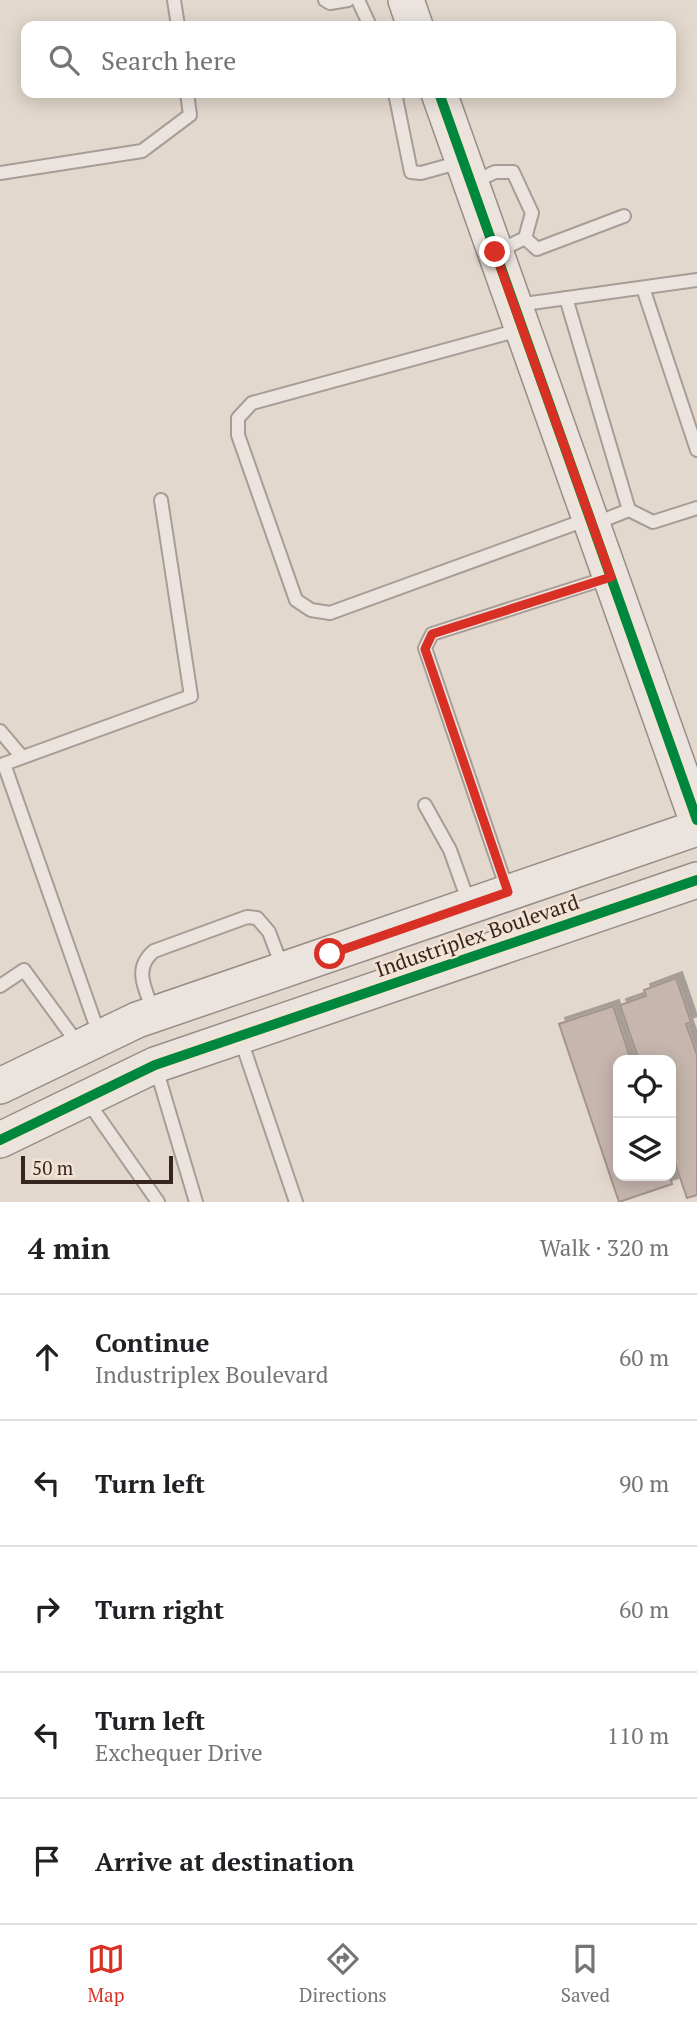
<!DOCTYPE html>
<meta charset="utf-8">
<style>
body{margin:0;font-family:"PT Serif",serif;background:#f2f2f2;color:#202124}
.controls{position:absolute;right:21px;bottom:21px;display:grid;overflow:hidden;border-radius:14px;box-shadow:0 4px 18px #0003}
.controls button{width:63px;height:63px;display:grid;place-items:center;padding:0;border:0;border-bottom:2px solid #e0e0e0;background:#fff;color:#202124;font:35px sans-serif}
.scale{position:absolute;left:21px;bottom:18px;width:152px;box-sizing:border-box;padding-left:7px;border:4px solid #36251f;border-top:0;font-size:19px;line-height:24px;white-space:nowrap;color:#36251f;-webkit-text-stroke:5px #f3e3d4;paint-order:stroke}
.stop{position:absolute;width:21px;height:21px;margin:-16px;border:5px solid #d93025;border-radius:50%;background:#fff}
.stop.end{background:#d93025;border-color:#fff;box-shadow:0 2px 7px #0008}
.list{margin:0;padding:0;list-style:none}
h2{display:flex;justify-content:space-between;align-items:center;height:91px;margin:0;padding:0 28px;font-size:30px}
h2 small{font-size:23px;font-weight:400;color:#757577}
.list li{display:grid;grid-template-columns:46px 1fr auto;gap:21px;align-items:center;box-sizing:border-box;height:126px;padding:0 28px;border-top:2px solid #e0e0e0}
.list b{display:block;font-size:26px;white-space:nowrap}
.list p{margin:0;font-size:23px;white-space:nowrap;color:#757577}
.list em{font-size:23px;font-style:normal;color:#757577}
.icon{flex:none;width:38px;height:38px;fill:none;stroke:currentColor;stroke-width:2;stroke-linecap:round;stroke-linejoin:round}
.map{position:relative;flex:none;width:697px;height:1202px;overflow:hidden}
.search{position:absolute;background:#fff;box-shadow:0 4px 18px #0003;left:21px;right:21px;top:21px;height:77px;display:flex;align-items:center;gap:18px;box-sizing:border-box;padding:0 24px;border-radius:14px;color:#757577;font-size:26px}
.sheet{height:721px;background:#fff}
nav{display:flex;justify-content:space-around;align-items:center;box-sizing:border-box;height:98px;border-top:2px solid #e0e0e0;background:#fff;font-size:19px;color:#757577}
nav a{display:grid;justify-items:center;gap:4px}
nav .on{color:#d93025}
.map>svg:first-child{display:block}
.building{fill:#c6b6ae;stroke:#a3948d;stroke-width:2;filter:url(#shadow)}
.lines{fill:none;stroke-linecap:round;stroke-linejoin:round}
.lane-casing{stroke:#a89d96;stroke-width:16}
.secondary-casing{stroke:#978d86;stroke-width:38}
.lane{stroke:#ebe4de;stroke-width:12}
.secondary{stroke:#ebe4de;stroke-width:35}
.cycleway-casing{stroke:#f3e3d4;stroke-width:15}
.cycleway{stroke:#00873e;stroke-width:10}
.route{stroke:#d93025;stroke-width:9}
.labels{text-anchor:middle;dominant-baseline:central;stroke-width:5;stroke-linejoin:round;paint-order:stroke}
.street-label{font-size:21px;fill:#36251f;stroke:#f3e3d4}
</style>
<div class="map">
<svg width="697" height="1202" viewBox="0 0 697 1202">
<defs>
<filter id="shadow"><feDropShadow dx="6" dy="-6" stdDeviation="0" flood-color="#0004"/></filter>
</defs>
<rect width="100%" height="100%" fill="#e3d8cd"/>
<g class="building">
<path d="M 676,978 L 691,1022 L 686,1024 L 697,1055 L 697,1195 L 687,1198 L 671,1151 L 671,1060 L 639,1060 L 620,1005 L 646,996 L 644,990 Z"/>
<path d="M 613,1006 L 631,1060 L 618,1060 L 618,1176 L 670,1176 L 672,1184 L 619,1202 L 559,1024 Z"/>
</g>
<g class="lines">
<g class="lane-casing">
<g id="lane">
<path d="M 174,0 L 178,26"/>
<path d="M 325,0 L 330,3 L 348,0"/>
<path d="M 358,0 L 370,26"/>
<path d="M 395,93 L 411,172 L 421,173 L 461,162"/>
<path d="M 0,173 L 142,151 L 190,115 L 187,93"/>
<path d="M 474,182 L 495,172 L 513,172 L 532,213 L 525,238 L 497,252"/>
<path d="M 525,238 L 537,249 L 624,216"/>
<path d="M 643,288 L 697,450"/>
<path d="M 566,298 L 629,510 L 594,524"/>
<path d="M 517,305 L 697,280"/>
<path d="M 519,330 L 252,403 L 238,418 L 238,435 L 296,600 L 311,610 L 330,613 L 588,519"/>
<path d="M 629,510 L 653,522 L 697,508"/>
<path d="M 0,731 L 22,757"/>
<path d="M 425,805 L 450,850 L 470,906"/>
<path d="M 507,889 L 425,648 L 432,634 L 610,577"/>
<path d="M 0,986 L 24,970 L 78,1044"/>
<path d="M 154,1013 C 146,990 132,969 154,951 L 247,917 L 257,918 L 269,932 L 283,969"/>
<path d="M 100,1037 L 4,764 L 191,696 L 161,500"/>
<path d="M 241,1040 L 296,1202"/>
<path d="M 156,1068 L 196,1202"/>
<path d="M 88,1102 L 158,1202"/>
</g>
</g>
<g class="secondary-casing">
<g id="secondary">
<path d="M 406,0 L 415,26"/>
<path d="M 439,93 L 697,820"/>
<path d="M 0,1086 L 137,1020 L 697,828"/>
<path d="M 0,1140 L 155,1065 L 697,880"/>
</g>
</g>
<use href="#lane" class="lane"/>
<use href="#secondary" class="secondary"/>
<g class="cycleway-casing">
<g id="cycleway">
<path d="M 439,93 L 697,820"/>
<path d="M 0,1140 L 155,1065 L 697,880"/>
</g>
</g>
<use href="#cycleway" class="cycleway"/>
</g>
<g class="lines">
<path class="route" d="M 330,954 L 508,892 L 425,649 L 432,634 L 611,577 L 495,252"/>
</g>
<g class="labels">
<g class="street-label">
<text transform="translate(477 935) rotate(-19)">Industriplex Boulevard</text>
</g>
</g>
</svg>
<div class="controls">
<button><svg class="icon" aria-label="locate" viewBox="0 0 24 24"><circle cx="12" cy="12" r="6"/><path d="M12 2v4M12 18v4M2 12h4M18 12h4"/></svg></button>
<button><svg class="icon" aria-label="layers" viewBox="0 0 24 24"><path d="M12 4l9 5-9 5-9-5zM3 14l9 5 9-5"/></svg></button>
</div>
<div class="scale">50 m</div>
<div class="stop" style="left:330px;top:954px"></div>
<div class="stop end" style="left:495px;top:252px"></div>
<div class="search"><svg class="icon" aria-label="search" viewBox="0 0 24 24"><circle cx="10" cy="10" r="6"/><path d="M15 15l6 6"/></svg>Search here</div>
</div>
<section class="sheet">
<h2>4 min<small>Walk · 320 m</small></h2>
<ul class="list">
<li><svg class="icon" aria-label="ahead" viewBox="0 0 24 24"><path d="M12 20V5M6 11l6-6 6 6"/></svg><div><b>Continue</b><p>Industriplex Boulevard</p></div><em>60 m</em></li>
<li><svg class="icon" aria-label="left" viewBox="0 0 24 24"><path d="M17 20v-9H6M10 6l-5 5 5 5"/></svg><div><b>Turn left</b></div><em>90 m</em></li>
<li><svg class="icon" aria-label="right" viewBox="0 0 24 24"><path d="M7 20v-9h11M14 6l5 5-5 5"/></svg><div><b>Turn right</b></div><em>60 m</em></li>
<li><svg class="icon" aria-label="left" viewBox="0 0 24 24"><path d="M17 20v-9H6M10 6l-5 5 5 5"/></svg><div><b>Turn left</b><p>Exchequer Drive</p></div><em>110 m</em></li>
<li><svg class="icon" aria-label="arrive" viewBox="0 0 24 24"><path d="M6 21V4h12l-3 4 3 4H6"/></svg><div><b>Arrive at destination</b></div></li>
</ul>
</section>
<nav>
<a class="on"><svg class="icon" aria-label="map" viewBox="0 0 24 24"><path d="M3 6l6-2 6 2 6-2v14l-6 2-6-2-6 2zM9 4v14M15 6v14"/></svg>Map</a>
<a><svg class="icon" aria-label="directions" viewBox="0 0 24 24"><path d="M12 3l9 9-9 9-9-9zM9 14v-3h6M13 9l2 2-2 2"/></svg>Directions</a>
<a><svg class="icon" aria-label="saved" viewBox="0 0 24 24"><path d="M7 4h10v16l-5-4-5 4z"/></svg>Saved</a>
</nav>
